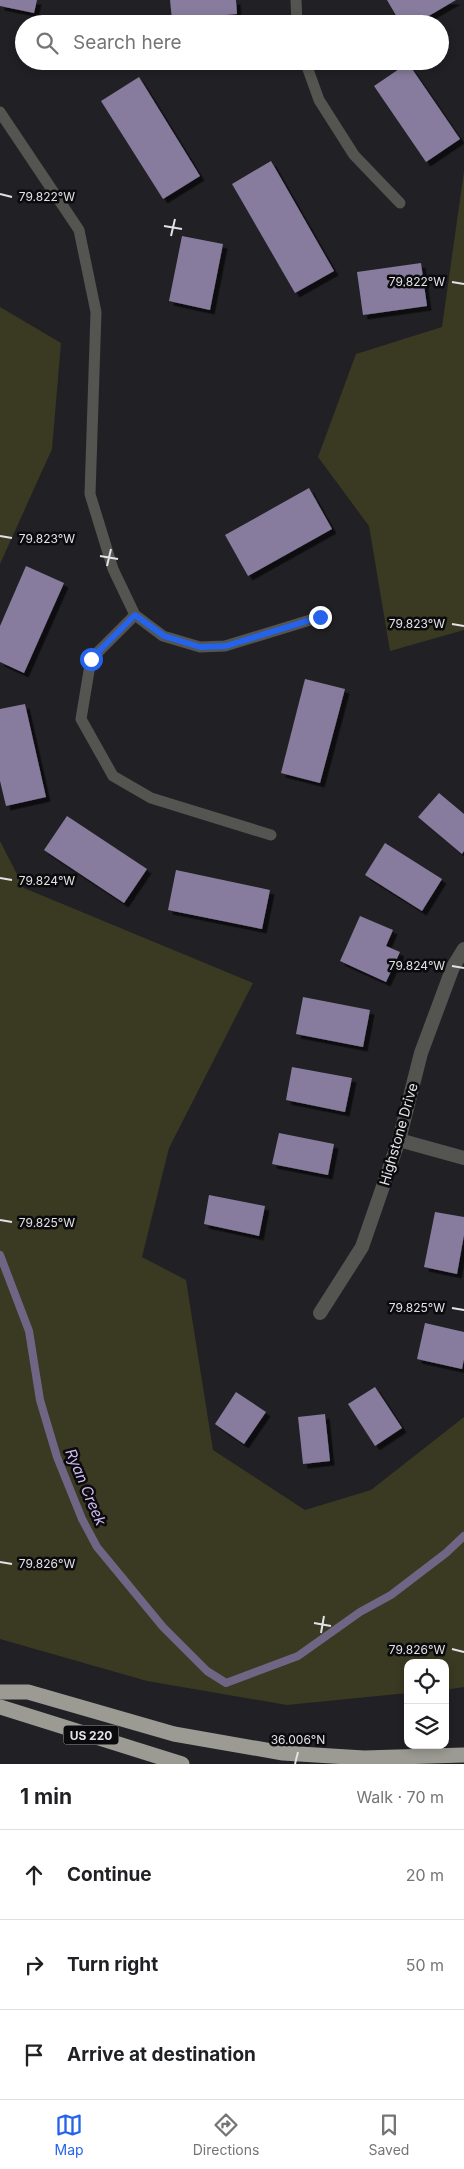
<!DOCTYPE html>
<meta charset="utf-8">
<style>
body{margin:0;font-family:Inter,sans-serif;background:#f2f2f2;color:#202124}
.controls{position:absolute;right:15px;bottom:15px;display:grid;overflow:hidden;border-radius:10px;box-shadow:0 2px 8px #0003}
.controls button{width:45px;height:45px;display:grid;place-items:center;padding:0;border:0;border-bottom:1px solid #e0e0e0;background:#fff;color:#202124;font:25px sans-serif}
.stop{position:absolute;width:15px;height:15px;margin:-11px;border:4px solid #2563eb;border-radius:50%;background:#fff}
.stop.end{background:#2563eb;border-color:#fff;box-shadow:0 1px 5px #0008}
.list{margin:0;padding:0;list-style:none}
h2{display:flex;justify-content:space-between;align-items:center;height:65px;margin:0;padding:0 20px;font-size:21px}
h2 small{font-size:16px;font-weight:400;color:#757577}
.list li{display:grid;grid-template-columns:32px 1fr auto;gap:15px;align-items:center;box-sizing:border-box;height:90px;padding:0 20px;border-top:1px solid #e0e0e0}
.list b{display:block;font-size:19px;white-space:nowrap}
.list em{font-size:16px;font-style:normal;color:#757577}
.icon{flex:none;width:28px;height:28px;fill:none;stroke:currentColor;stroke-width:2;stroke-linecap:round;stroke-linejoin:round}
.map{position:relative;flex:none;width:464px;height:1764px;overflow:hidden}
.search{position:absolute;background:#fff;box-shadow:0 2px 8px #0003;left:15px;right:15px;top:15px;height:55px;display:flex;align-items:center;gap:12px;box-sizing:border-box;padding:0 18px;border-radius:28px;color:#757577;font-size:19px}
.sheet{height:335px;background:#fff}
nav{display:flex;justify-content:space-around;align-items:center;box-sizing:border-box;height:70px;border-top:1px solid #e0e0e0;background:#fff;font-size:14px;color:#757577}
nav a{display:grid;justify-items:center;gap:2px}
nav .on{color:#2563eb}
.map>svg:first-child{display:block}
.green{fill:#3a3922}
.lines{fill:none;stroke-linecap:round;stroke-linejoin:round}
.stream{stroke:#706585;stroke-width:8}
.building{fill:#877c9d;filter:url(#shadow)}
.service{stroke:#545451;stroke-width:11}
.minor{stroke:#545451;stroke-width:14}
.motorway{stroke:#9b9b94;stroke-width:15}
.route{stroke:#2563eb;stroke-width:6}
.ticks{fill:none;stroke:#e3e2e6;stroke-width:2}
.labels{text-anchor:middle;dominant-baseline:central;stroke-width:5;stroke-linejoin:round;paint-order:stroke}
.shield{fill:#0b0a0c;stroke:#a2a1a5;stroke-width:1}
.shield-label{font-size:12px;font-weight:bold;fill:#e3e2e6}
.street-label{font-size:14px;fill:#e3e2e6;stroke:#0b0a0c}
.water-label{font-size:15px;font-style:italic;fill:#cfbcf4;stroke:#0b0a0c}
.ticks-label{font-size:12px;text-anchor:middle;fill:#e3e2e6;stroke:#0b0a0c;stroke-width:5;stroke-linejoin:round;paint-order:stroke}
</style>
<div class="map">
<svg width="464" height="1764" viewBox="0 0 464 1764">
<defs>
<filter id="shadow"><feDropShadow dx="4.5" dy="4.5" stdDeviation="0" flood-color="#0009"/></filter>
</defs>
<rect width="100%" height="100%" fill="#212025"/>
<g class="green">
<path d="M 464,171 L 464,630 L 390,651 L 369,526 L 318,457 L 356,354 L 442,327 Z"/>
<path d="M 0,307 L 61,343 L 52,449 L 0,564 Z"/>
<path d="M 0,841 L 24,888 L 253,983 L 169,1148 L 142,1257 L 186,1280 L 213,1450 L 305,1510 L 371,1490 L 464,1417 L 464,1687 L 445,1690 L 445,1663 L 408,1663 L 408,1693 L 287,1705 L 147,1681 L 0,1639 Z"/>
</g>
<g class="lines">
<path class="stream" d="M 0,1255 L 29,1331 L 40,1400 L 57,1457 L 82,1519 L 97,1547 L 163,1627 L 207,1671 L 226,1683 L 298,1656 L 360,1612 L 391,1595 L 446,1553 L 464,1536"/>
</g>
<g class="building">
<path d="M 0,0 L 37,0 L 34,13 L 0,6 Z"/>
<path d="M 170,0 L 236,0 L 237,14 L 172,20 Z"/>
<path d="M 387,0 L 456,0 L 415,24 L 401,24 Z"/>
<path d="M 408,63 L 460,139 L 426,162 L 374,86 Z"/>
<path d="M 139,77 L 200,176 L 163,199 L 101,101 Z"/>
<path d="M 271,161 L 334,271 L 295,293 L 232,184 Z"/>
<path d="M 182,236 L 223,244 L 210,310 L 169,301 Z"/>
<path d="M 421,263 L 427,306 L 363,315 L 357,272 Z"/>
<path d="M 309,488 L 332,529 L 248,576 L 225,535 Z"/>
<path d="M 26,566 L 64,583 L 24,673 L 0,662 L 0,626 Z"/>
<path d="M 305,679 L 345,689 L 320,783 L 281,773 Z"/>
<path d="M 25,704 L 46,797 L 6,806 L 0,781 L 0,709 Z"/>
<path d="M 439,793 L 464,814 L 464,851 L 462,854 L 418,817 Z"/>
<path d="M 67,816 L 147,869 L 124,903 L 44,850 Z"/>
<path d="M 385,843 L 442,879 L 422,911 L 365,875 Z"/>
<path d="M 176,870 L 270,890 L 262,929 L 168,910 Z"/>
<path d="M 360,916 L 393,930 L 386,946 L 400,952 L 386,982 L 340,961 Z"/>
<path d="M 303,997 L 370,1010 L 363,1047 L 296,1034 Z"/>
<path d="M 292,1067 L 352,1078 L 345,1112 L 286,1100 Z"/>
<path d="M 279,1133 L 334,1144 L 328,1175 L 272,1164 Z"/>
<path d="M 209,1195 L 265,1206 L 259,1236 L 204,1224 Z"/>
<path d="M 435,1212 L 464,1217 L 464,1235 L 457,1274 L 424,1267 Z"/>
<path d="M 425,1323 L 464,1332 L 464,1359 L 462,1369 L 417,1359 Z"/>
<path d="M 375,1387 L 402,1428 L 375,1446 L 348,1404 Z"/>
<path d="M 236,1392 L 266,1412 L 244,1444 L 215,1424 Z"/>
<path d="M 325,1414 L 330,1461 L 303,1464 L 298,1417 Z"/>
</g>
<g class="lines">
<g class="service">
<path d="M 296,0 L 297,24"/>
<path d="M 305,61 L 319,100 L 354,155 L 400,203"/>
<path d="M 0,112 L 79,230 L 96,312 L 90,494 L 113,569 L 135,615 L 163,636 L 200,647 L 225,646 L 320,617"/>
<path d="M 135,615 L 91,659 L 81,719 L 113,776 L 151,798 L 271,835"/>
</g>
<g class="minor">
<path d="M 399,1140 L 464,1158"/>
<path d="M 320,1313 L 362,1247 L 399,1140 L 421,1053 L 453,967 L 464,949"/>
</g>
<g class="motorway">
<path d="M 0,1692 L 28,1692 L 174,1734 L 283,1753 L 364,1758 L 464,1755"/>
<path d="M 0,1707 L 182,1764"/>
</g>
</g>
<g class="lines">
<path class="route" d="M 91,659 L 135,615 L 164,636 L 200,647 L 226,646 L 320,617"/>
</g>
<path class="ticks" d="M 0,194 L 12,197M 164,226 L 182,229M 171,236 L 175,219M 452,282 L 464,284M 0,536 L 12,538M 100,556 L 118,559M 107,566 L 111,549M 452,624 L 464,626M 0,878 L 12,880M 452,966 L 464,968M 0,1220 L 12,1222M 452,1308 L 464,1310M 0,1562 L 12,1564M 314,1623 L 331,1626M 321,1633 L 324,1616M 452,1649 L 464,1652M 295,1764 L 298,1752"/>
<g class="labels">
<rect class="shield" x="63.5" y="1725.5" width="55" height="19" rx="4"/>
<g class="shield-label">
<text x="91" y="1735">US 220</text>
</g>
<g class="street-label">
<text transform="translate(398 1134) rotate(-74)">Highstone Drive</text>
</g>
<g class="water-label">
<text transform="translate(86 1487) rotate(67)">Ryan Creek</text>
</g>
</g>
<g class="ticks-label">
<text x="47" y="201">79.822°W</text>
<text x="417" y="286">79.822°W</text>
<text x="47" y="543">79.823°W</text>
<text x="417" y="628">79.823°W</text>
<text x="47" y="885">79.824°W</text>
<text x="417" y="970">79.824°W</text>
<text x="47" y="1227">79.825°W</text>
<text x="417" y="1312">79.825°W</text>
<text x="47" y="1568">79.826°W</text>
<text x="417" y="1654">79.826°W</text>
<text x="298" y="1744">36.006°N</text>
</g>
</svg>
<div class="controls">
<button><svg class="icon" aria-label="locate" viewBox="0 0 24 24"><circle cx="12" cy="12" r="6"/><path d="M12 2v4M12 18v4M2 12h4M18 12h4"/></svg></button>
<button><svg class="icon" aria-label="layers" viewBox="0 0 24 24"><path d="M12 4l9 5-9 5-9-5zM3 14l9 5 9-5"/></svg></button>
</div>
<div class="stop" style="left:91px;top:659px"></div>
<div class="stop end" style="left:320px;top:617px"></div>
<div class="search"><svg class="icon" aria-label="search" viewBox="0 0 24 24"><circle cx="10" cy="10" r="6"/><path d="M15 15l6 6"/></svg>Search here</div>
</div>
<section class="sheet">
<h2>1 min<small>Walk · 70 m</small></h2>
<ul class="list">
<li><svg class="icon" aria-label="ahead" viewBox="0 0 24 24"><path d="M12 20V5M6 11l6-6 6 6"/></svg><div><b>Continue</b></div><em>20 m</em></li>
<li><svg class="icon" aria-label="right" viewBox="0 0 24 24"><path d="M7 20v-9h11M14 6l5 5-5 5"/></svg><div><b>Turn right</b></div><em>50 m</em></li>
<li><svg class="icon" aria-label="arrive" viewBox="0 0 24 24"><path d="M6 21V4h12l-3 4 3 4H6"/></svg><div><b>Arrive at destination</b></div></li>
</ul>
</section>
<nav>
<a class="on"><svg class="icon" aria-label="map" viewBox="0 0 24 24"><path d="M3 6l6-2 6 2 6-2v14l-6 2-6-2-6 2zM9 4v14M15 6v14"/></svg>Map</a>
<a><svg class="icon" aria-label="directions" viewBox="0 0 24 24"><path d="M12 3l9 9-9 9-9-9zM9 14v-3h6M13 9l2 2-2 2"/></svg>Directions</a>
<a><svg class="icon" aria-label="saved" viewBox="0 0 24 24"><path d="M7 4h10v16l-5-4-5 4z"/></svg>Saved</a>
</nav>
